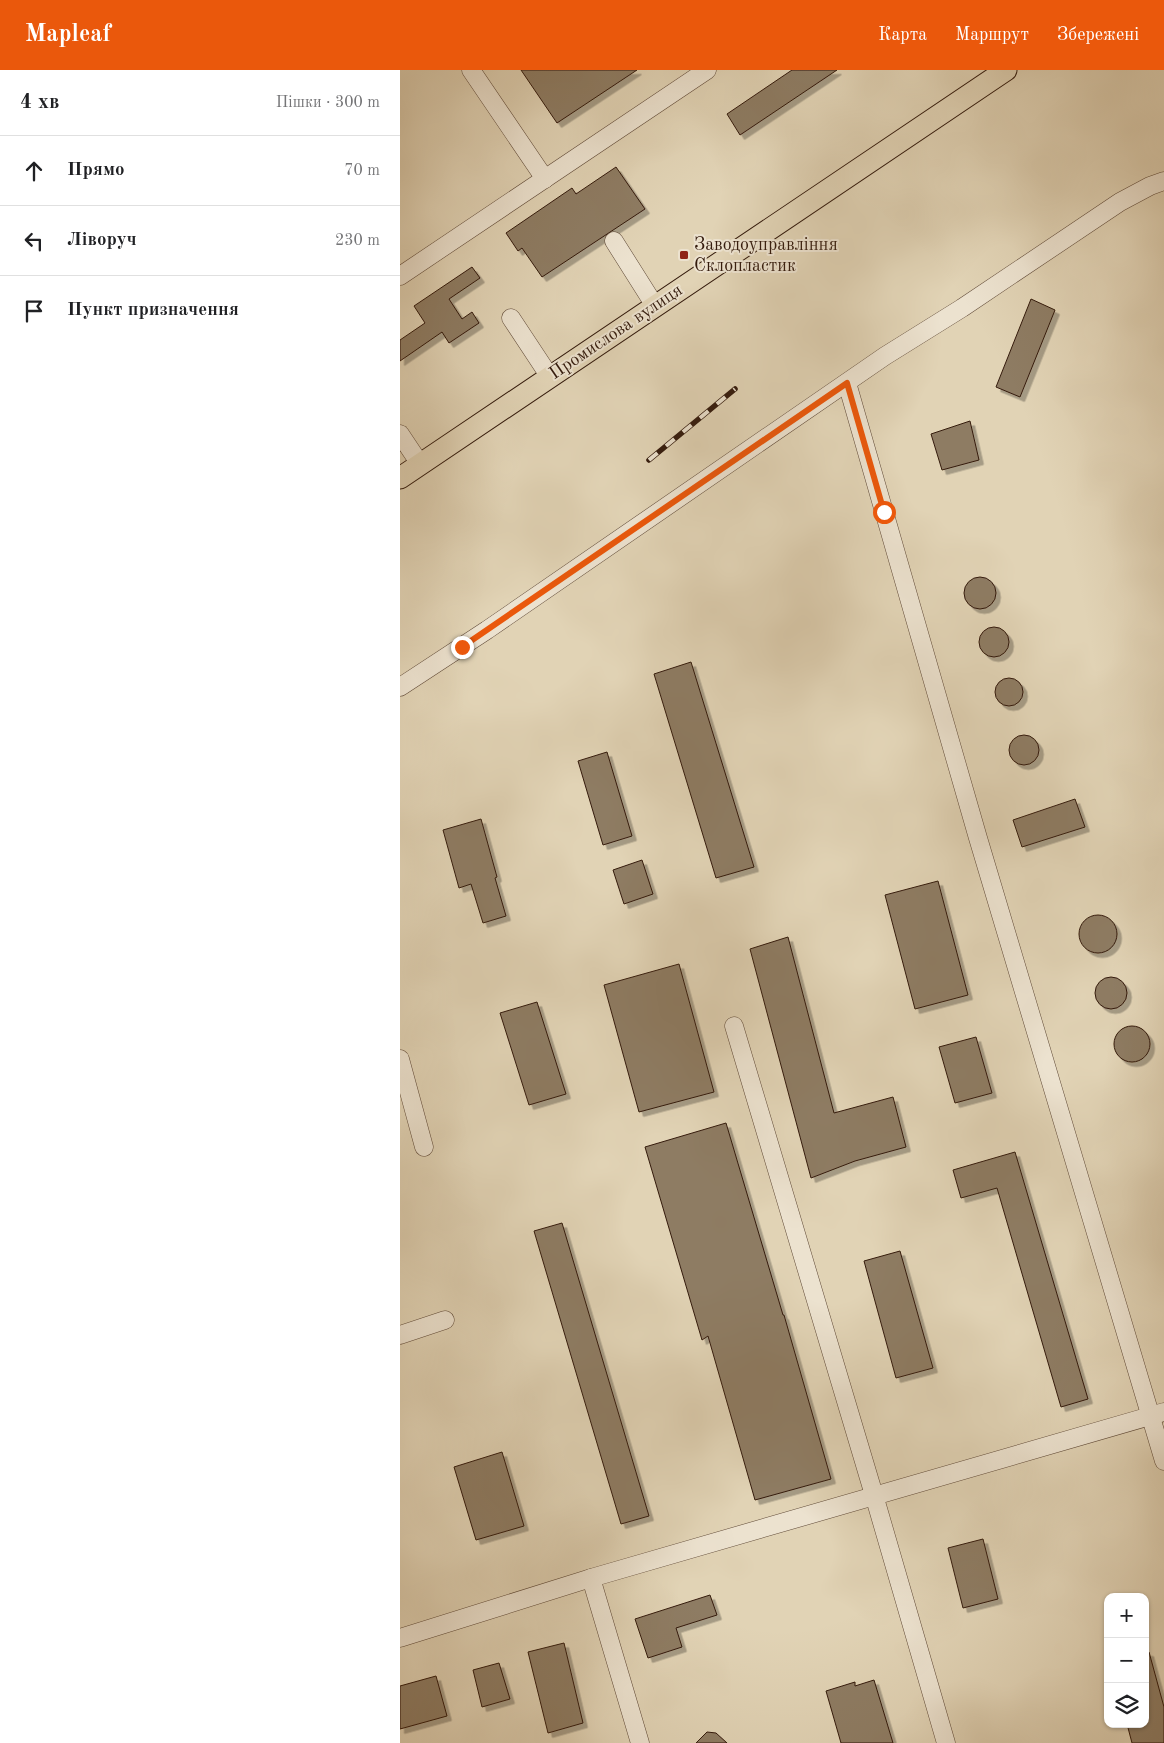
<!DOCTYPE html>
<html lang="uk">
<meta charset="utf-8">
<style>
body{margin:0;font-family:"Old Standard TT",serif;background:#f6f6f6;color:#202124}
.controls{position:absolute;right:15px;bottom:15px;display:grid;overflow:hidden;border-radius:10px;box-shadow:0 1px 4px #0004}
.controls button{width:45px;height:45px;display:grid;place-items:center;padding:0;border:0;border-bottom:1px solid #e0e0e0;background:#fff;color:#202124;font:25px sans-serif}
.stop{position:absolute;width:15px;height:15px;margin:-11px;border:4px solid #ea580c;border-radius:50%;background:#fff}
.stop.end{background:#ea580c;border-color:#fff;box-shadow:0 1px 5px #0008}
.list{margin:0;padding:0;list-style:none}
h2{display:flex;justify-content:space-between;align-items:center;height:65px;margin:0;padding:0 20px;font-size:21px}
h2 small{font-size:16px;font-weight:400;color:#757577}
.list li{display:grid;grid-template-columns:32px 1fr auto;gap:15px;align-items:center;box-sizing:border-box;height:70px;padding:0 20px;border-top:1px solid #e0e0e0}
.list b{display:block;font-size:19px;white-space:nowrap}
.list em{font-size:16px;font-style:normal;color:#757577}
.icon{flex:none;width:28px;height:28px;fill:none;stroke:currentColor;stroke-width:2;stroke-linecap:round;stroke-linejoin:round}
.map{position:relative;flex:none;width:764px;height:1673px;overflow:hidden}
header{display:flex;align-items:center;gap:30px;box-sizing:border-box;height:70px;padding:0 25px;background:#ea580c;color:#fff}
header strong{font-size:24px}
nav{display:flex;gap:28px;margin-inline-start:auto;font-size:18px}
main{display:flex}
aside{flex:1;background:#fff}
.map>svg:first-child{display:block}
.building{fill:#8e7b64;stroke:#341b0d;filter:url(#shadow)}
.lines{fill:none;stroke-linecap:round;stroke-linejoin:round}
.minor-casing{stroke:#5f4937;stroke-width:19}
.major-casing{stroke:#341b0d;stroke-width:23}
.minor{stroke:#ece2cf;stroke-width:18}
.major{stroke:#e1d3b5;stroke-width:21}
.rail-casing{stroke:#341b0d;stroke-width:5.5}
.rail{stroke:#ece2cf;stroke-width:4;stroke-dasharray:11;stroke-linecap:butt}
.route{stroke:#ea580c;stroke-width:6}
.poi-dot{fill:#8f2418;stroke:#ece2cf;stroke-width:2}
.labels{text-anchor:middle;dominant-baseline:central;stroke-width:4;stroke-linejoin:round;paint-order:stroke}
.poi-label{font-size:18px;fill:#341b0d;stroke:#ece2cf;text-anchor:start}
.street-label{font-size:18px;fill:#341b0d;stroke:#ece2cf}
</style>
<header>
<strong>Mapleaf</strong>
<nav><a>Карта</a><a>Маршрут</a><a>Збережені</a></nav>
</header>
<main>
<aside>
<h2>4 хв<small>Пішки · 300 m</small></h2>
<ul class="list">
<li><svg class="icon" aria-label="ahead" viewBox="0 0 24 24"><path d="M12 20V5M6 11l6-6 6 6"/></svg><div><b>Прямо</b></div><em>70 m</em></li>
<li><svg class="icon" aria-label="left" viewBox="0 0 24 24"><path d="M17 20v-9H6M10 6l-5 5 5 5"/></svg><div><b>Ліворуч</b></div><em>230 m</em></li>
<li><svg class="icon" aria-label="arrive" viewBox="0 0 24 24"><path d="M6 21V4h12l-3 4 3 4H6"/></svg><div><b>Пункт призначення</b></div></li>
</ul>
</aside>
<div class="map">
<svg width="764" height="1673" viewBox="0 0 764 1673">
<defs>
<filter id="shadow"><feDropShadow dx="4.5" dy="4.5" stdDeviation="0" flood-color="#0004"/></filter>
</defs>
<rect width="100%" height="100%" fill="#e1d3b5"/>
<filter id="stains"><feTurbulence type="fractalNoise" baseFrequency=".004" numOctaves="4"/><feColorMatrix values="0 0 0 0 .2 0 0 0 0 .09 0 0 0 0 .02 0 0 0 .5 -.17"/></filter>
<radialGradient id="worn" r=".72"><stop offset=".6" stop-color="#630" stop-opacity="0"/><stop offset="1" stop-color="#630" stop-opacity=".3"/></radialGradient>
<g class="building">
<path d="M 121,0 L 237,0 L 157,53 Z"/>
<path d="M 392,0 L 437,0 L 340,65 L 327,44 Z"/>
<path d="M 216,97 L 245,139 L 142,207 L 122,178 L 118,181 L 106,163 L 172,118 L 176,124 Z"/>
<path d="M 72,197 L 80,208 L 49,229 L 62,249 L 72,242 L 79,253 L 49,273 L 42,262 L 0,291 L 0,270 L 25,253 L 14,236 Z"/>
<path d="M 631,229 L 655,240 L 620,327 L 596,317 Z"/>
<path d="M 570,351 L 579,390 L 542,400 L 531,364 Z"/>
<circle cx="580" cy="523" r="16"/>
<circle cx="594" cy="572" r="15"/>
<path d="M 291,592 L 354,797 L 316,808 L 254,604 Z"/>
<circle cx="609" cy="622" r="14"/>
<circle cx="624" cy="680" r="15"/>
<path d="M 207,682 L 232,766 L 203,775 L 178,691 Z"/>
<path d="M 675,729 L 685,757 L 622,777 L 613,750 Z"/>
<path d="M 81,749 L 97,807 L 95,808 L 106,846 L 83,853 L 71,814 L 59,818 L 43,760 Z"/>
<path d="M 242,790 L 253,824 L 224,834 L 213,800 Z"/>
<path d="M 538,811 L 568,925 L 515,939 L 485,825 Z"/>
<circle cx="698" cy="864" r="19"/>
<path d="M 388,867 L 434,1043 L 493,1027 L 506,1077 L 455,1091 L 411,1108 L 350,879 Z"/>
<path d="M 279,894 L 314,1022 L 239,1042 L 204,915 Z"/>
<circle cx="711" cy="923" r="16"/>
<path d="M 137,932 L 166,1024 L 129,1035 L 100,943 Z"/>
<circle cx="732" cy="974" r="18"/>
<path d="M 576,967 L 592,1023 L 555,1033 L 539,977 Z"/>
<path d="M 326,1053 L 383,1245 L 384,1245 L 431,1409 L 355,1430 L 308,1266 L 302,1270 L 245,1077 Z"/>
<path d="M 615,1082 L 688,1329 L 661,1337 L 597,1118 L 561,1128 L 553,1100 Z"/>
<path d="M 162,1153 L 249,1446 L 221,1454 L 134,1161 Z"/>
<path d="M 500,1181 L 533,1298 L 496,1308 L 464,1191 Z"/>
<path d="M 102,1382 L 124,1456 L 76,1470 L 54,1397 Z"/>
<path d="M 583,1469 L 598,1529 L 563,1538 L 548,1478 Z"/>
<path d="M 310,1525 L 317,1545 L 276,1558 L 282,1577 L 248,1588 L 235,1549 Z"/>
<path d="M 164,1573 L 183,1653 L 148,1663 L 128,1582 Z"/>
<path d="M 745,1582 L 749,1582 L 764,1637 L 764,1673 L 732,1673 L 727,1654 L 745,1654 Z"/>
<path d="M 99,1593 L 110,1629 L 82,1637 L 73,1600 Z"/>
<path d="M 36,1606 L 47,1646 L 0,1659 L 0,1616 Z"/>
<path d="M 474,1610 L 493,1673 L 441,1673 L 426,1621 L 455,1612 L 455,1616 Z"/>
<path d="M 307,1662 L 316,1663 L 327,1673 L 296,1673 Z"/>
</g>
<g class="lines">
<g class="minor-casing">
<g id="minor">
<path d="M 71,0 L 145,109"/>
<path d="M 214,171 L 255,236"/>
<path d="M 0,206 L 307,0"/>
<path d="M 111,248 L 150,307"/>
<path d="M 447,313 L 578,768 L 764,1391"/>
<path d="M 0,364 L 20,394"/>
<path d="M 0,617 L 87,560 L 485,286 L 562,238 L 720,132 L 750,116 L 764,111"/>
<path d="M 334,956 L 474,1425 L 546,1673"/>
<path d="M 0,989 L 24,1077"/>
<path d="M 0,1265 L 45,1250"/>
<path d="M 191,1508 L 240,1673"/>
<path d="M 0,1568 L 191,1508 L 764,1342"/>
</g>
</g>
<g class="major-casing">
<path id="major" d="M 0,408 L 606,0"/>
</g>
<use href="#minor" class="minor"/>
<use href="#major" class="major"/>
<g class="rail-casing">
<path id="rail" d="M 249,390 L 335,319"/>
</g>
<use href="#rail" class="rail"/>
</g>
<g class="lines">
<path class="route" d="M 62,577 L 447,313 L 484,442"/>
</g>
<rect class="poi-dot" x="279" y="180" width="10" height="10" rx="2.5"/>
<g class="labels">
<g class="poi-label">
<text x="294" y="175">Заводоуправління<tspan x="294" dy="21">Склопластик</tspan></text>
</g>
<g class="street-label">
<text transform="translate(216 262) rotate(-34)">Промислова вулиця</text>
</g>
</g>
<rect width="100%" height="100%" filter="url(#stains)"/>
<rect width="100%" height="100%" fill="url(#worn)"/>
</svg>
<div class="controls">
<button>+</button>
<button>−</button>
<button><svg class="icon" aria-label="layers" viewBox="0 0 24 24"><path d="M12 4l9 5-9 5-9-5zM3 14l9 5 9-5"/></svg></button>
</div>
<div class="stop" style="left:484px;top:442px"></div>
<div class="stop end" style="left:62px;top:577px"></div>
</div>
</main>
